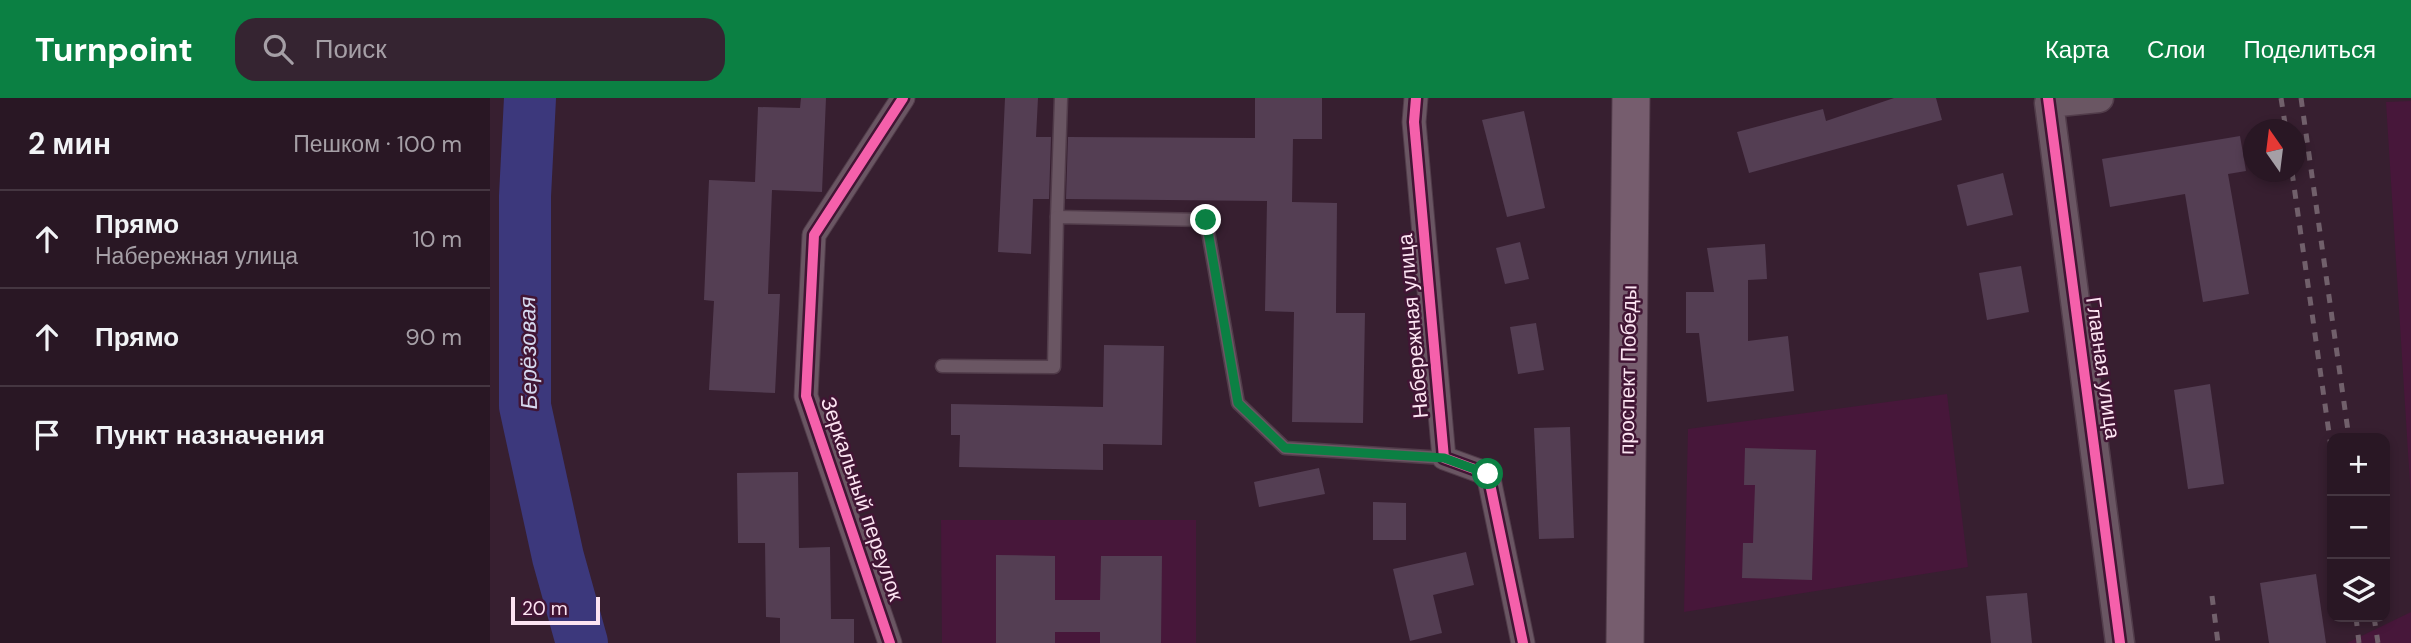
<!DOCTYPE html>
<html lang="ru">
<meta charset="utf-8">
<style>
body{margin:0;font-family:"DM Sans",sans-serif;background:#352431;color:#f1f3f6}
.controls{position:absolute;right:21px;bottom:21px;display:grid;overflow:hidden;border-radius:14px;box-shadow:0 4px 10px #0003}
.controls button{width:63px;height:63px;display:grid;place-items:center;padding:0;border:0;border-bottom:2px solid #453641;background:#291724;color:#f1f3f6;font:35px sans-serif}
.compass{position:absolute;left:1753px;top:21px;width:63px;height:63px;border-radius:50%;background:#291724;box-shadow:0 4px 10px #0003;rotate:346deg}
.scale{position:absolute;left:21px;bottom:18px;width:89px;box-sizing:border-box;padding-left:7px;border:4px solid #fce4f2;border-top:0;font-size:19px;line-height:24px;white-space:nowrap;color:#fce4f2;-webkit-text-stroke:5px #411534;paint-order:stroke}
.stop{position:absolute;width:21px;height:21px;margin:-16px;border:5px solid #0b8043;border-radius:50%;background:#fff}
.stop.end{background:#0b8043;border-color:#fff;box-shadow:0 2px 7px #0008}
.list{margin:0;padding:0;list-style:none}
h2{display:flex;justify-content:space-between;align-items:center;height:91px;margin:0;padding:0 28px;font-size:30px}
h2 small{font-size:23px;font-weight:400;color:#a59fa6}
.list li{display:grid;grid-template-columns:46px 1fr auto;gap:21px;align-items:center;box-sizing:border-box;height:98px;padding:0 28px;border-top:2px solid #453641}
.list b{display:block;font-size:26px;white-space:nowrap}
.list p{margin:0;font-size:23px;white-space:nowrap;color:#a59fa6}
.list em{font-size:23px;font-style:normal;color:#a59fa6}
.icon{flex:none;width:38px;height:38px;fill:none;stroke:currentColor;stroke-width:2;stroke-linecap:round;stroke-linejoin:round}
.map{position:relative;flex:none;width:1921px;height:545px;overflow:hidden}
header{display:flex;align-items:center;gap:42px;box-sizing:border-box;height:98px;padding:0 35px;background:#0b8043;color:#fff}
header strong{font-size:33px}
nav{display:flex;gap:38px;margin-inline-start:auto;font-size:24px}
.search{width:490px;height:63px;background:#352431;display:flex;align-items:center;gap:18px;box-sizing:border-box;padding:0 24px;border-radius:21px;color:#a59fa6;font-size:26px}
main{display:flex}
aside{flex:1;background:#291724}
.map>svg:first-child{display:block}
.built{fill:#47173a}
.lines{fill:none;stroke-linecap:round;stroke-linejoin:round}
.river{stroke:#3c387c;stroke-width:52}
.building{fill:#543e53}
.service-casing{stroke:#513c4a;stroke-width:15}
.minor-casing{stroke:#513c4a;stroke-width:25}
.tertiary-casing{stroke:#513c4a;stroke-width:31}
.primary-casing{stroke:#513c4a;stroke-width:39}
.service{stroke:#6a5663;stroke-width:12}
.minor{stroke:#6a5663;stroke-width:23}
.tertiary{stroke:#6a5663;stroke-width:28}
.primary{stroke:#765d6e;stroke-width:37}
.rail{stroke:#71606b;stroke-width:5;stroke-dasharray:9 9;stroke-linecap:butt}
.cycleway-casing{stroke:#411534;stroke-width:15}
.cycleway{stroke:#f560ab;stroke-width:10}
.route{stroke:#0b8043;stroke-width:9}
.labels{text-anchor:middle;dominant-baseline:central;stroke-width:5;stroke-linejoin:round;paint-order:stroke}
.street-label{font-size:21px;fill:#fce4f2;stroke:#411534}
.water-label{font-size:23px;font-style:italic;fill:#d5d8ee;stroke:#411534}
</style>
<header>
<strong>Turnpoint</strong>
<div class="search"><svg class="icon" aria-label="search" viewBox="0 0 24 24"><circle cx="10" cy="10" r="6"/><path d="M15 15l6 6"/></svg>Поиск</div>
<nav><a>Карта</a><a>Слои</a><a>Поделиться</a></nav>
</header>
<main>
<aside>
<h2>2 мин<small>Пешком · 100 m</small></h2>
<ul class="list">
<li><svg class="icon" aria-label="ahead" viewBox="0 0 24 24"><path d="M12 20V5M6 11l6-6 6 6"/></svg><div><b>Прямо</b><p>Набережная улица</p></div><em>10 m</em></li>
<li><svg class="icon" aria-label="ahead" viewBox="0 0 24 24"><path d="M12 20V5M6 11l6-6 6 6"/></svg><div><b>Прямо</b></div><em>90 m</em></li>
<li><svg class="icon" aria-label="arrive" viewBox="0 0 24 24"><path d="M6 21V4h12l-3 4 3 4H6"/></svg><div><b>Пункт назначения</b></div></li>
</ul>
</aside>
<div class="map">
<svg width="1921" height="545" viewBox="0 0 1921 545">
<rect width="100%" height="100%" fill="#371f30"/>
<g class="built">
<path d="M 1921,3 L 1921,402 L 1896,4 Z"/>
<path d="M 1457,296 L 1478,469 L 1194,514 L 1198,331 Z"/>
<path d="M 451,422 L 706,422 L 706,545 L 452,545 Z"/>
<path d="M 1921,514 L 1921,545 L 1857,545 Z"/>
</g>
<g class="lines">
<path class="river" d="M 40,0 L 35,98 L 35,308 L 68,459 L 92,545"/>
</g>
<g class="building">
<path d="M 311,0 L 336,0 L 332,94 L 282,92 L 278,196 L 290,196 L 285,295 L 219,292 L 224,203 L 214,202 L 219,82 L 265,84 L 268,9 L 310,10 Z"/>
<path d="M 515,0 L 548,0 L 546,39 L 561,39 L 559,101 L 543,101 L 541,156 L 508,154 Z"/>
<path d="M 765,0 L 832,0 L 832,41 L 803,41 L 802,104 L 847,105 L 846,215 L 875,215 L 873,325 L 802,324 L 804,214 L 775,213 L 777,103 L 576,101 L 578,39 L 765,40 Z"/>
<path d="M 1404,0 L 1446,0 L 1452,22 L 1259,75 L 1247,34 L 1333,11 L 1336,23 Z"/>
<path d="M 1034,13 L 1055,110 L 1017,119 L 992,22 Z"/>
<path d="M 1750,38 L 1756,73 L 1738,76 L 1759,196 L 1713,204 L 1695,96 L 1620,109 L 1612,61 Z"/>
<path d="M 1513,75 L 1523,117 L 1477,128 L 1467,87 Z"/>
<path d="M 1030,144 L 1039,181 L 1015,186 L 1006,150 Z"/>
<path d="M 1275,146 L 1277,181 L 1258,182 L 1258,243 L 1298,238 L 1304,293 L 1217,304 L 1209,235 L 1196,235 L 1196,194 L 1224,194 L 1217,150 Z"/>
<path d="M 1531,168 L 1539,214 L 1497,222 L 1489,175 Z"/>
<path d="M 1046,225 L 1054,272 L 1028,276 L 1020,229 Z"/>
<path d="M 614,247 L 674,248 L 672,347 L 613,346 L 613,372 L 469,369 L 470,337 L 461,337 L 461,306 L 613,309 Z"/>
<path d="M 1720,286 L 1734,386 L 1698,391 L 1684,292 Z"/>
<path d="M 1080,329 L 1084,440 L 1049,441 L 1044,330 Z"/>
<path d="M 1255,350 L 1326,352 L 1322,482 L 1252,480 L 1253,445 L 1263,445 L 1265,387 L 1254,387 Z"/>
<path d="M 829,370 L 835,396 L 769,409 L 764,384 Z"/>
<path d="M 308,374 L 309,450 L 340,449 L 341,521 L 364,521 L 364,545 L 290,545 L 290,520 L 276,519 L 275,445 L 248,445 L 247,375 Z"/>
<path d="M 883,404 L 916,405 L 916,442 L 883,442 Z"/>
<path d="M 976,454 L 984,487 L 943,497 L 952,535 L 920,543 L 903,471 Z"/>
<path d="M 506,457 L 565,458 L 565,502 L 610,502 L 611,458 L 672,458 L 671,545 L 610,545 L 610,534 L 565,534 L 565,545 L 506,545 Z"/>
<path d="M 1826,476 L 1836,545 L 1779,545 L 1770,485 Z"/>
<path d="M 1537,495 L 1542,545 L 1501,545 L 1496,498 Z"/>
</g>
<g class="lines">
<g class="service-casing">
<g id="service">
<path d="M 567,119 L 571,0"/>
<path d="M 452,268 L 564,269 L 567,119 L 716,122 L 748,305 L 795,350 L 954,360"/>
</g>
</g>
<g class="minor-casing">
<g id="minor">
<path d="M 926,0 L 924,24 L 954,360 L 998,376 L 1033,545"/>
<path d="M 400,545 L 316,298 L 324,137 L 413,0"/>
</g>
</g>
<g class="tertiary-casing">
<path id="tertiary" d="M 1609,0 L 1559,5 L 1630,545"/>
</g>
<g class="primary-casing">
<path id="primary" d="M 1135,545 L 1141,0"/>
</g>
<use href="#service" class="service"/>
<use href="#minor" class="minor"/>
<use href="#tertiary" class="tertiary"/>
<use href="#primary" class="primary"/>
<g class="rail">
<path d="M 1791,0 L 1796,32"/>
<path d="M 1811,0 L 1859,340"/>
<path d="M 1802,74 L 1842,356"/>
<path d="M 1722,498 L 1728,545"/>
<path d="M 1866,519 L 1869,545"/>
<path d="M 1884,519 L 1888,545"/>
</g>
<g class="cycleway-casing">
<g id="cycleway">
<path d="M 926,0 L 924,24 L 954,360 L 998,376 L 1033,545"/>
<path d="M 1558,0 L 1630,545"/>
<path d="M 400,545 L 316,298 L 324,137 L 413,0"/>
</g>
</g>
<use href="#cycleway" class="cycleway"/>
</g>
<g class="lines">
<path class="route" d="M 716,122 L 748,305 L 795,350 L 954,360 L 998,376"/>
</g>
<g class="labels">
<g class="street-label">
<text transform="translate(923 228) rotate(-95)">Набережная улица</text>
<text transform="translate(1613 270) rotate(82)">Главная улица</text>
<text transform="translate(1138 272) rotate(-89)">проспект Победы</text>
<text transform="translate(372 401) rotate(71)">Зеркальный переулок</text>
</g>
<g class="water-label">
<text transform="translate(38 255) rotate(-91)">Берёзовая</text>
</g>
</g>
</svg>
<div class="controls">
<button>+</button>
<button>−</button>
<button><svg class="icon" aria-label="layers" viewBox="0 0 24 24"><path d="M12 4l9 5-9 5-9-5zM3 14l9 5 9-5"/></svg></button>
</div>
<svg class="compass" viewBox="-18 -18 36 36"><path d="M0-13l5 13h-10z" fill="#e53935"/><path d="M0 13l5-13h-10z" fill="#a59fa6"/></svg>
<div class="scale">20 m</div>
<div class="stop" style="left:998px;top:376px"></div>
<div class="stop end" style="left:716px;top:122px"></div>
</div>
</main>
